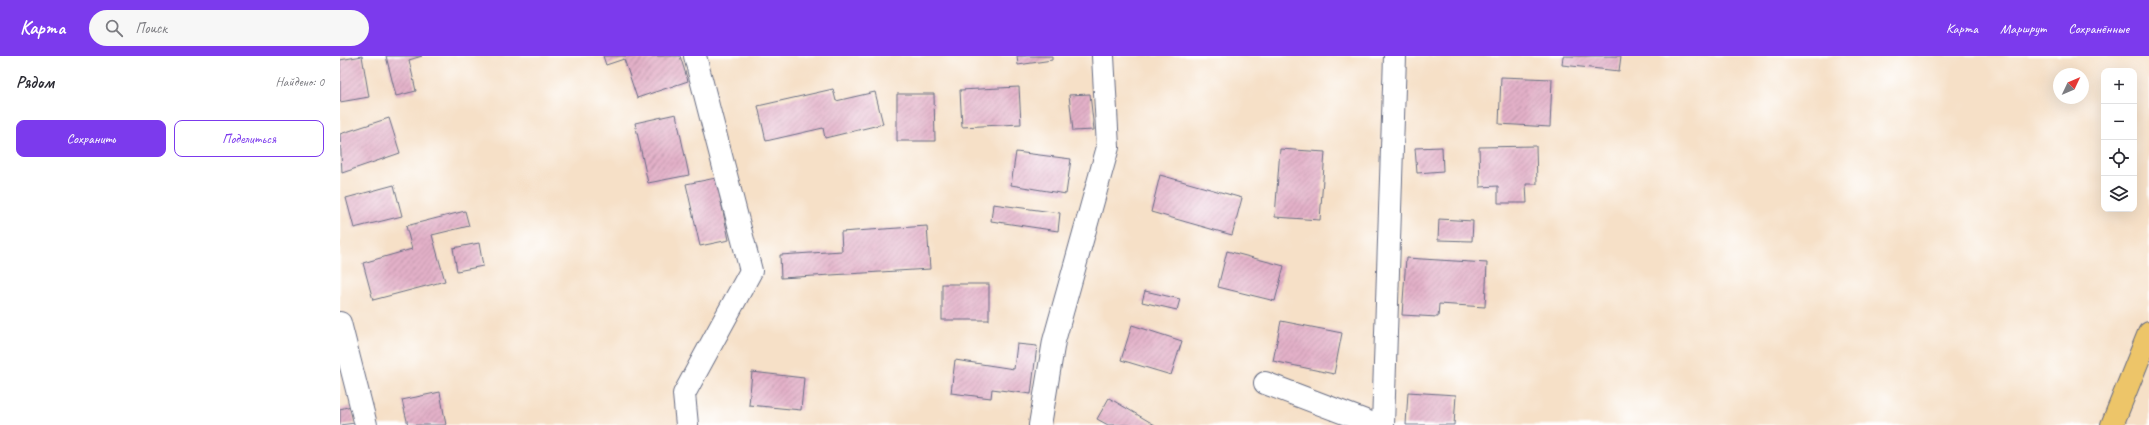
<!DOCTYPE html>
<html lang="ru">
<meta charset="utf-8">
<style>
body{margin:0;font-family:Caveat,sans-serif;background:#f7f7f7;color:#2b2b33}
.controls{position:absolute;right:12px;top:12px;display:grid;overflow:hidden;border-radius:8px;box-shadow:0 4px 16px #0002}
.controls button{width:36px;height:36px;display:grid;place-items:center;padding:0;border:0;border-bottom:1px solid #e1e1e2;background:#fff;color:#2b2b33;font:20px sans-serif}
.compass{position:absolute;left:1713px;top:12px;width:36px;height:36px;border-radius:50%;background:#fff;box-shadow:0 4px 16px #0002;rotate:46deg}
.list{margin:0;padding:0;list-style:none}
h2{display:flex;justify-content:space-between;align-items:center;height:52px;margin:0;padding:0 16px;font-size:17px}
h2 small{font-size:13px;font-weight:400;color:#7c7c81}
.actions{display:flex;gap:8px;padding:12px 16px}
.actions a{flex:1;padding:9px 0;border:1px solid #7c3aed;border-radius:8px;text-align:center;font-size:14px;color:#7c3aed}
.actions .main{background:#7c3aed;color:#fff}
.icon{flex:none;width:22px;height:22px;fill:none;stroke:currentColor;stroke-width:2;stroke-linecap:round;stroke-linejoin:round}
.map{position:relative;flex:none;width:1809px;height:369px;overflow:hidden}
header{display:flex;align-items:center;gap:24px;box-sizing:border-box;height:56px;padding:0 20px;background:#7c3aed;color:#fff}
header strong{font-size:19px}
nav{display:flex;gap:22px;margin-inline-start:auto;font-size:14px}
.search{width:280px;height:36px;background:#f7f7f7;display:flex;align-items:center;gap:10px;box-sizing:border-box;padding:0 14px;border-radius:22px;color:#7c7c81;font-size:15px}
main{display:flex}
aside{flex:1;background:#fff}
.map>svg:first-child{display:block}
.building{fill:url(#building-hatch)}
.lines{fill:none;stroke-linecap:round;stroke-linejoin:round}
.minor-casing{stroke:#686d83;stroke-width:24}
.tertiary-casing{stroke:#686d83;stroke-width:24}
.trunk-casing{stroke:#686d83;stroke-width:24}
.minor{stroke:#fff;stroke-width:22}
.tertiary{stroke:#fff;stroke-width:22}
.trunk{stroke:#edc569;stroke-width:22}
</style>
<header>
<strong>Карта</strong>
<div class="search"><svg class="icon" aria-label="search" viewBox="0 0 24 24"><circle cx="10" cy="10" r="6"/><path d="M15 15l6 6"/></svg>Поиск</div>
<nav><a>Карта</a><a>Маршрут</a><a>Сохранённые</a></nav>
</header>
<main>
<aside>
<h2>Рядом<small>Найдено: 0</small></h2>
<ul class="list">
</ul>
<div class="actions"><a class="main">Сохранить</a><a>Поделиться</a></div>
</aside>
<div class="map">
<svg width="1809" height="369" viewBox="0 0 1809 369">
<defs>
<pattern id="building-hatch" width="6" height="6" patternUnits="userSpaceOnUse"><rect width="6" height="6" fill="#e3b0c8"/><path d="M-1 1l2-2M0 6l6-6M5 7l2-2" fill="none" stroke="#b790a6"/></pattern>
</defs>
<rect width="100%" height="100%" fill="#fff"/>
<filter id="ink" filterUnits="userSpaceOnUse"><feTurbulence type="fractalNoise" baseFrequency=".025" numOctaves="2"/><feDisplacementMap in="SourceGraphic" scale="8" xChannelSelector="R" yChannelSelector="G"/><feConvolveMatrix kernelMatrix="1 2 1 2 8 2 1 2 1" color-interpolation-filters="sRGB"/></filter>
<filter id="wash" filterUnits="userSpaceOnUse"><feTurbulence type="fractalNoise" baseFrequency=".012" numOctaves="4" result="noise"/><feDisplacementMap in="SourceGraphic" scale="16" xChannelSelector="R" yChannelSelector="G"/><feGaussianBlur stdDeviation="0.9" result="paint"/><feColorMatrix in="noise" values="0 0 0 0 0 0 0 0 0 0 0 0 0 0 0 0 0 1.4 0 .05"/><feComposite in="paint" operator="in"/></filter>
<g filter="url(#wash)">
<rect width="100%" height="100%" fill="#f6e0c7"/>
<g id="blocks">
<g class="building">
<path d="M 22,0 L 29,41 L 0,46 L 0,4 Z"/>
<path d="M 46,0 L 82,0 L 69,4 L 76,35 L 56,40 Z"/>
<path d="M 263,0 L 340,0 L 348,25 L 297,42 L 284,3 L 266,9 Z"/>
<path d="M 677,0 L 712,0 L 712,4 L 678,9 Z"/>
<path d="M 1223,0 L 1281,0 L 1279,15 L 1222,9 Z"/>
<path d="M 1161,21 L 1212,23 L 1210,71 L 1159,68 Z"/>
<path d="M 679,31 L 681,68 L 622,71 L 620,34 Z"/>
<path d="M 493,33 L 496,45 L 535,36 L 543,68 L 485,82 L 483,72 L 426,85 L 418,50 Z"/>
<path d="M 557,38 L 594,38 L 595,85 L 557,85 Z"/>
<path d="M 750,38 L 754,74 L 733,75 L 729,39 Z"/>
<path d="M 336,58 L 349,119 L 308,127 L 295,67 Z"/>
<path d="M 49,62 L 60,97 L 2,117 L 0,78 Z"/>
<path d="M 1196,90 L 1197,128 L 1186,128 L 1187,147 L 1158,147 L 1158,130 L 1140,131 L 1139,91 Z"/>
<path d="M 1102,91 L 1103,115 L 1077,117 L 1075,92 Z"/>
<path d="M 940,93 L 985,96 L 980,164 L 935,161 Z"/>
<path d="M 676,96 L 731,103 L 726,138 L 671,129 Z"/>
<path d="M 820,119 L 902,142 L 892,179 L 811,156 Z"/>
<path d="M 376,122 L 389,184 L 360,190 L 346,128 Z"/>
<path d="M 54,129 L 62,160 L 14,172 L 6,142 Z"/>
<path d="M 653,148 L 720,157 L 718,175 L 651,165 Z"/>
<path d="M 125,155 L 129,170 L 92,179 L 105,225 L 33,244 L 23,207 L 72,193 L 66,170 Z"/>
<path d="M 1099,163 L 1133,165 L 1132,185 L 1098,184 Z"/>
<path d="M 587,170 L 590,213 L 441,222 L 440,199 L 502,195 L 501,176 Z"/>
<path d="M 139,187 L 143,210 L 117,215 L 113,192 Z"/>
<path d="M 887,195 L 944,210 L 935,245 L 878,231 Z"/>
<path d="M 1066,202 L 1147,207 L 1145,251 L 1099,248 L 1098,261 L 1062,259 Z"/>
<rect x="602" y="228" width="47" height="36"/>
<path d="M 805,235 L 840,243 L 837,254 L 802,246 Z"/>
<path d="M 941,265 L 1002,277 L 994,318 L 933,305 Z"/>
<path d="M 792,269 L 842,285 L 831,319 L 781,304 Z"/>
<path d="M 677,288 L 697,290 L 691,338 L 652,333 L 651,342 L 611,337 L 615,304 L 674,313 Z"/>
<path d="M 412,316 L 464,322 L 461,354 L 409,349 Z"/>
<path d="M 100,336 L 106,369 L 68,369 L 62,344 Z"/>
<path d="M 1068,336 L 1116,339 L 1114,369 L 1066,369 Z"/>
<path d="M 769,342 L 815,369 L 768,369 L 757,363 Z"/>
<path d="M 11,350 L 15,367 L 0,369 L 0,353 Z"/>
</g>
</g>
</g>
<g filter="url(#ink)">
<use href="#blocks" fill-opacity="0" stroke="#686d83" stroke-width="1"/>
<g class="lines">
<g class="minor-casing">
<g id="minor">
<path d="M 925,327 L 1036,369"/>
<path d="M 347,369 L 344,338 L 411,215 L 355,0"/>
<path d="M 700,369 L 714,285 L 768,91 L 763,0"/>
<path d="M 1043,369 L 1055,0"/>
</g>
</g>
<g class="tertiary-casing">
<path id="tertiary" d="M 0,267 L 26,369"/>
</g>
<g class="trunk-casing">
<path id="trunk" d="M 1772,369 L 1809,277"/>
</g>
<use href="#minor" class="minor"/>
<use href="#tertiary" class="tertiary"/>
<use href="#trunk" class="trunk"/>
</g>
</g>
</svg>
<div class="controls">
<button>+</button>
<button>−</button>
<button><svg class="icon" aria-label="locate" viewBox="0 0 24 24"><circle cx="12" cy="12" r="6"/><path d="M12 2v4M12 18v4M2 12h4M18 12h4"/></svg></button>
<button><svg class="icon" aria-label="layers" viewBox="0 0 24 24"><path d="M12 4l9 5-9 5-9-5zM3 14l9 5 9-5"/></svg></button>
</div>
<svg class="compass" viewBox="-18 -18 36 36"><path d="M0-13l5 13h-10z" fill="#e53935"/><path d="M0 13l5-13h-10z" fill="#7c7c81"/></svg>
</div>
</main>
